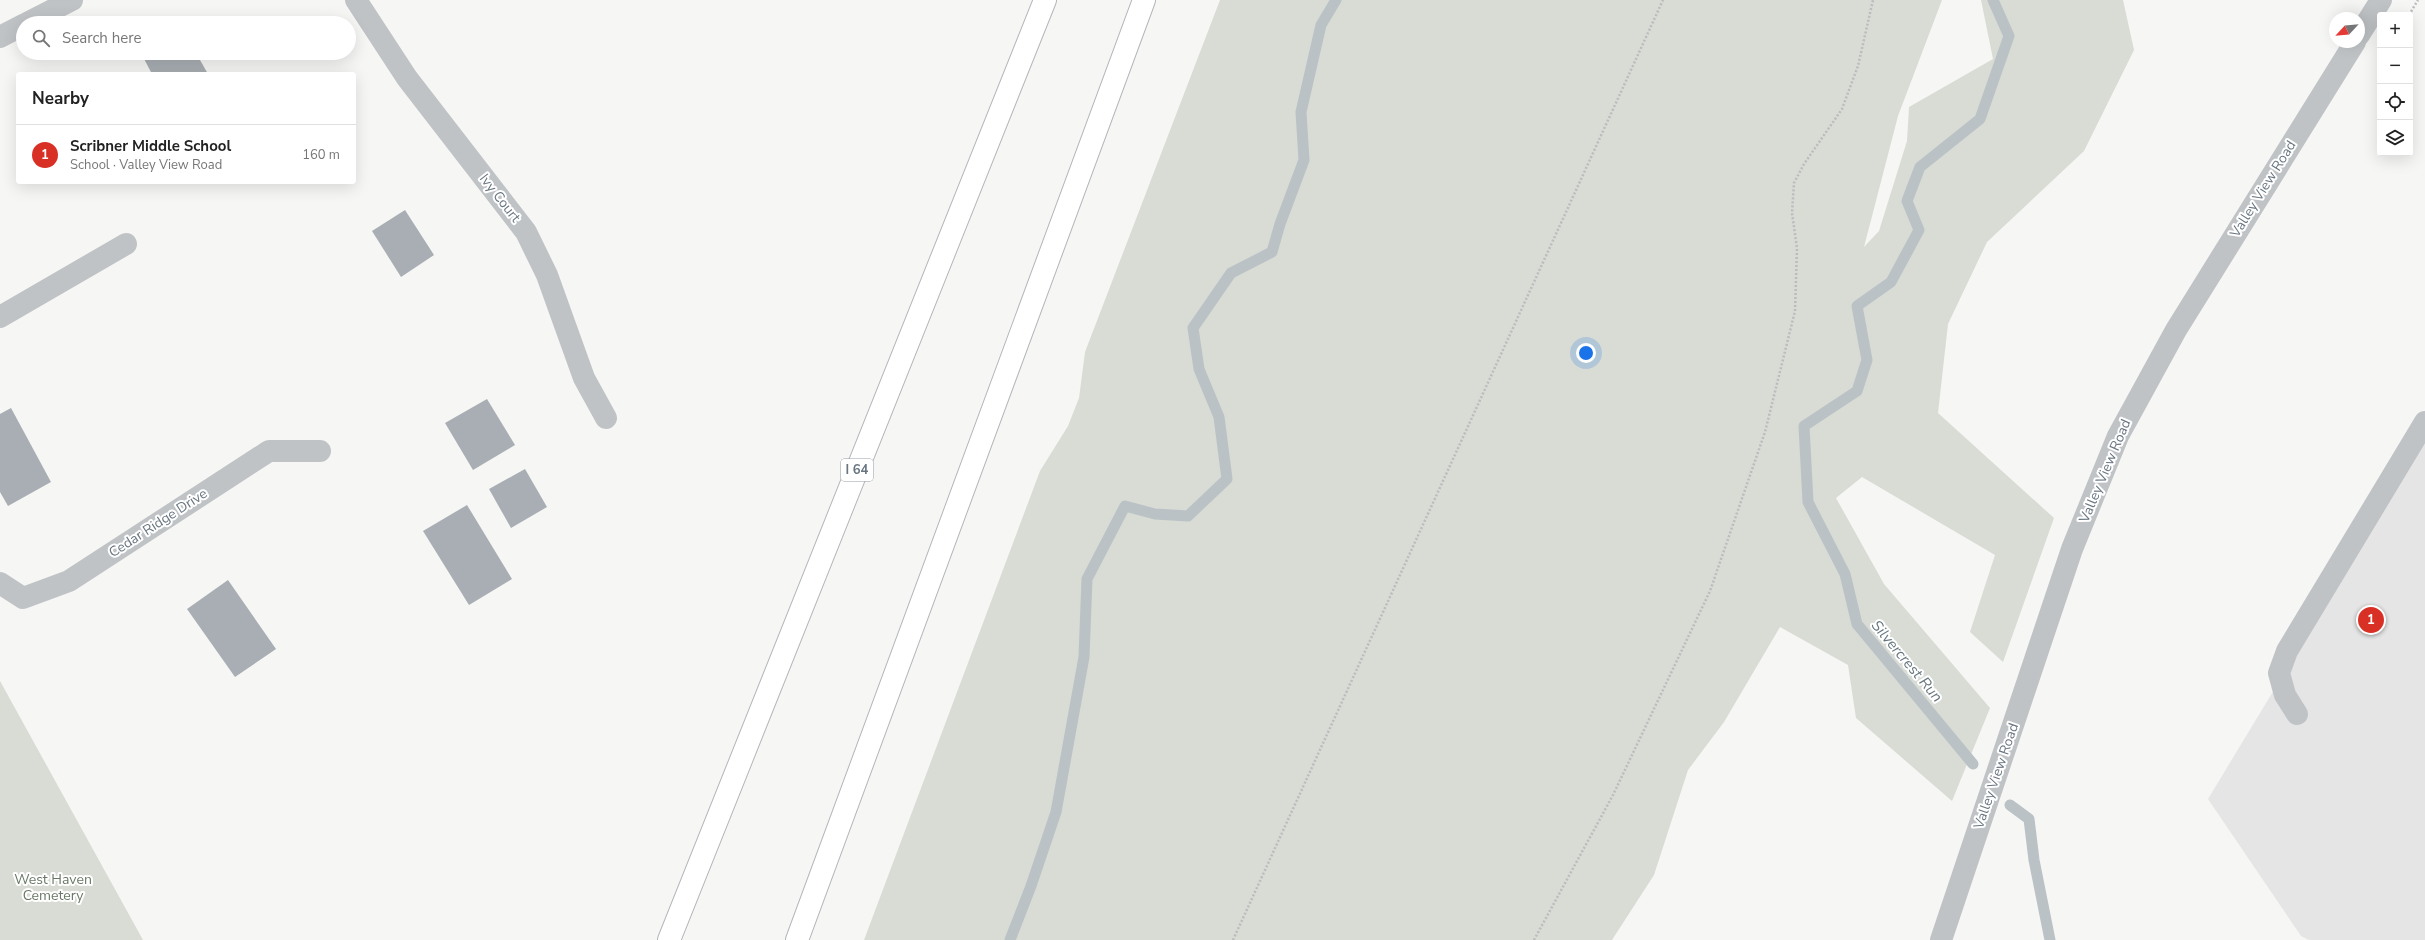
<!DOCTYPE html>
<meta charset="utf-8">
<style>
body{margin:0;font-family:"Nunito Sans",sans-serif;background:#f2f2f2;color:#222}
.controls{position:absolute;right:12px;top:12px;display:grid;overflow:hidden;border-radius:4px;box-shadow:0 4px 16px #0002}
.controls button{width:36px;height:36px;display:grid;place-items:center;padding:0;border:0;border-bottom:1px solid #e0e0e0;background:#fff;color:#222;font:20px sans-serif}
.compass{position:absolute;left:2329px;top:12px;width:36px;height:36px;border-radius:50%;background:#fff;box-shadow:0 4px 16px #0002;rotate:244deg}
.you{position:absolute;left:1586px;top:353px;width:14px;height:14px;margin:-10px;border:3px solid #fff;border-radius:50%;background:#1a73e8;box-shadow:0 0 0 6px #1a73e833}
.badge{display:grid;place-items:center;width:26px;height:26px;border-radius:50%;background:#d93025;color:#fff;font-size:13px;font-weight:700}
.pin{position:absolute;translate:-50% -50%;border:2px solid #fff;box-shadow:0 1px 4px #0006}
.list{margin:0;padding:0;list-style:none}
h2{display:flex;justify-content:space-between;align-items:center;height:52px;margin:0;padding:0 16px;font-size:17px}
h2 small{font-size:13px;font-weight:400;color:#767676}
.list li{display:grid;grid-template-columns:26px 1fr auto;gap:12px;align-items:center;box-sizing:border-box;height:60px;padding:0 16px;border-top:1px solid #e0e0e0}
.list b{display:block;font-size:15px;white-space:nowrap}
.list p{margin:0;font-size:13px;white-space:nowrap;color:#767676}
.list em{font-size:13px;font-style:normal;color:#767676}
.icon{flex:none;width:22px;height:22px;fill:none;stroke:currentColor;stroke-width:2;stroke-linecap:round;stroke-linejoin:round}
.map{position:relative;flex:none;width:2425px;height:940px;overflow:hidden}
.search{position:absolute;background:#fff;box-shadow:0 4px 16px #0002;left:16px;top:16px;width:340px;height:44px;display:flex;align-items:center;gap:10px;box-sizing:border-box;padding:0 14px;border-radius:22px;color:#767676;font-size:15px}
.panel{position:absolute;background:#fff;box-shadow:0 4px 16px #0002;left:16px;top:72px;width:340px;height:112px;border-radius:4px}
.map>svg:first-child{display:block}
.built{fill:#e4e5e4}
.green{fill:#d8dcd5}
.lines{fill:none;stroke-linecap:round;stroke-linejoin:round}
.stream{stroke:#bac2c6;stroke-width:11}
.building{fill:#a8aeb3}
.highway-casing{stroke:#b3b6b9;stroke-width:24}
.path{stroke:#babcbe;stroke-width:2.5;stroke-dasharray:2 2;stroke-linecap:butt}
.minor{stroke:#c0c3c6;stroke-width:22}
.highway{stroke:#fff;stroke-width:22}
.labels{text-anchor:middle;dominant-baseline:central;stroke-width:4;stroke-linejoin:round;paint-order:stroke}
.shield{fill:#fff;stroke:#969ea6;stroke-width:1}
.shield-label{font-size:13px;font-weight:bold;fill:#697580}
.street-label{font-size:14px;fill:#697580;stroke:#fff}
.park-label{font-size:14px;fill:#6a7967;stroke:#fff}
.water-label{font-size:15px;font-style:italic;fill:#65757d;stroke:#fff}
</style>
<div class="map">
<svg width="2425" height="940" viewBox="0 0 2425 940">
<rect width="100%" height="100%" fill="#f6f6f4"/>
<path class="built" d="M 2425,440 L 2425,940 L 2309,940 L 2301,936 L 2208,799 Z"/>
<g class="green">
<path d="M 1220,0 L 1942,0 L 1898,116 L 1864,247 L 1879,231 L 1907,141 L 1909,107 L 1993,59 L 1981,0 L 2123,0 L 2134,50 L 2084,151 L 1987,242 L 1948,324 L 1938,413 L 2054,518 L 2003,662 L 1970,632 L 1995,555 L 1862,477 L 1836,498 L 1884,584 L 1990,708 L 1952,801 L 1856,718 L 1848,665 L 1780,627 L 1724,722 L 1688,770 L 1654,875 L 1612,940 L 864,940 L 1040,471 L 1068,426 L 1079,398 L 1085,352 Z"/>
<path d="M 0,681 L 143,940 L 0,940 Z"/>
</g>
<g class="lines">
<g class="stream">
<path d="M 1973,764 L 1857,624 L 1845,574 L 1808,502 L 1804,426 L 1857,391 L 1867,360 L 1857,306 L 1891,282 L 1919,230 L 1907,201 L 1920,167 L 1980,119 L 2009,36 L 1993,0"/>
<path d="M 2010,805 L 2029,819 L 2034,860 L 2050,940"/>
<path d="M 1010,940 L 1031,886 L 1056,812 L 1084,657 L 1087,579 L 1125,506 L 1155,514 L 1188,516 L 1227,479 L 1219,417 L 1199,369 L 1193,328 L 1231,273 L 1272,252 L 1280,224 L 1304,160 L 1301,112 L 1321,25 L 1336,0"/>
</g>
</g>
<g class="building">
<path d="M 141,53 L 196,53 L 208,74 L 152,74 Z"/>
<path d="M 405,210 L 434,255 L 401,277 L 372,231 Z"/>
<path d="M 487,399 L 515,445 L 473,470 L 445,423 Z"/>
<path d="M 11,408 L 51,482 L 8,506 L 0,492 L 0,414 Z"/>
<path d="M 525,469 L 547,507 L 511,528 L 489,489 Z"/>
<path d="M 467,505 L 512,579 L 469,605 L 423,531 Z"/>
<path d="M 228,580 L 276,649 L 235,677 L 187,609 Z"/>
</g>
<g class="lines">
<g class="highway-casing">
<g id="highway">
<path d="M 669,940 L 1045,0"/>
<path d="M 797,940 L 1144,0"/>
</g>
</g>
<g class="path">
<path d="M 2409,15 L 2418,0"/>
<path d="M 1233,940 L 1663,0"/>
<path d="M 1534,940 L 1613,795 L 1710,591 L 1765,432 L 1795,311 L 1797,248 L 1792,213 L 1794,183 L 1804,164 L 1842,109 L 1858,66 L 1873,0"/>
</g>
<g class="minor">
<path d="M 356,0 L 407,78 L 526,232 L 547,275 L 584,378 L 606,418"/>
<path d="M 27,23 L 72,0"/>
<path d="M 2359,35 L 2381,0"/>
<path d="M 0,37 L 23,25"/>
<path d="M 0,317 L 126,244"/>
<path d="M 0,583 L 23,598 L 69,581 L 269,451 L 320,451"/>
<path d="M 2297,714 L 2285,695 L 2279,673 L 2287,651 L 2425,422"/>
<path d="M 1941,940 L 2072,549 L 2118,436 L 2176,330 L 2355,42"/>
</g>
<use href="#highway" class="highway"/>
</g>
<g class="labels">
<rect class="shield" x="841" y="459" width="32" height="22" rx="3"/>
<g class="shield-label">
<text x="857" y="470">I 64</text>
</g>
<g class="street-label">
<text transform="translate(2263 189) rotate(-58)">Valley View Road</text>
<text transform="translate(500 198) rotate(52)">Ivy Court</text>
<text transform="translate(2105 471) rotate(-67)">Valley View Road</text>
<text transform="translate(158 523) rotate(-33)">Cedar Ridge Drive</text>
<text transform="translate(1996 776) rotate(-71)">Valley View Road</text>
</g>
<g class="park-label">
<text x="53" y="879">West Haven<tspan x="53" dy="16">Cemetery</tspan></text>
</g>
<g class="water-label">
<text transform="translate(1907 661) rotate(50)">Silvercrest Run</text>
</g>
</g>
</svg>
<div class="controls">
<button>+</button>
<button>−</button>
<button><svg class="icon" aria-label="locate" viewBox="0 0 24 24"><circle cx="12" cy="12" r="6"/><path d="M12 2v4M12 18v4M2 12h4M18 12h4"/></svg></button>
<button><svg class="icon" aria-label="layers" viewBox="0 0 24 24"><path d="M12 4l9 5-9 5-9-5zM3 14l9 5 9-5"/></svg></button>
</div>
<svg class="compass" viewBox="-18 -18 36 36"><path d="M0-13l5 13h-10z" fill="#e53935"/><path d="M0 13l5-13h-10z" fill="#767676"/></svg>
<div class="you"></div>
<div class="pin badge" style="left:2371px;top:620px">1</div>
<div class="search"><svg class="icon" aria-label="search" viewBox="0 0 24 24"><circle cx="10" cy="10" r="6"/><path d="M15 15l6 6"/></svg>Search here</div>
<section class="panel">
<h2>Nearby<small></small></h2>
<ul class="list">
<li><span class="badge">1</span><div><b>Scribner Middle School</b><p>School · Valley View Road</p></div><em>160 m</em></li>
</ul>
</section>
</div>
